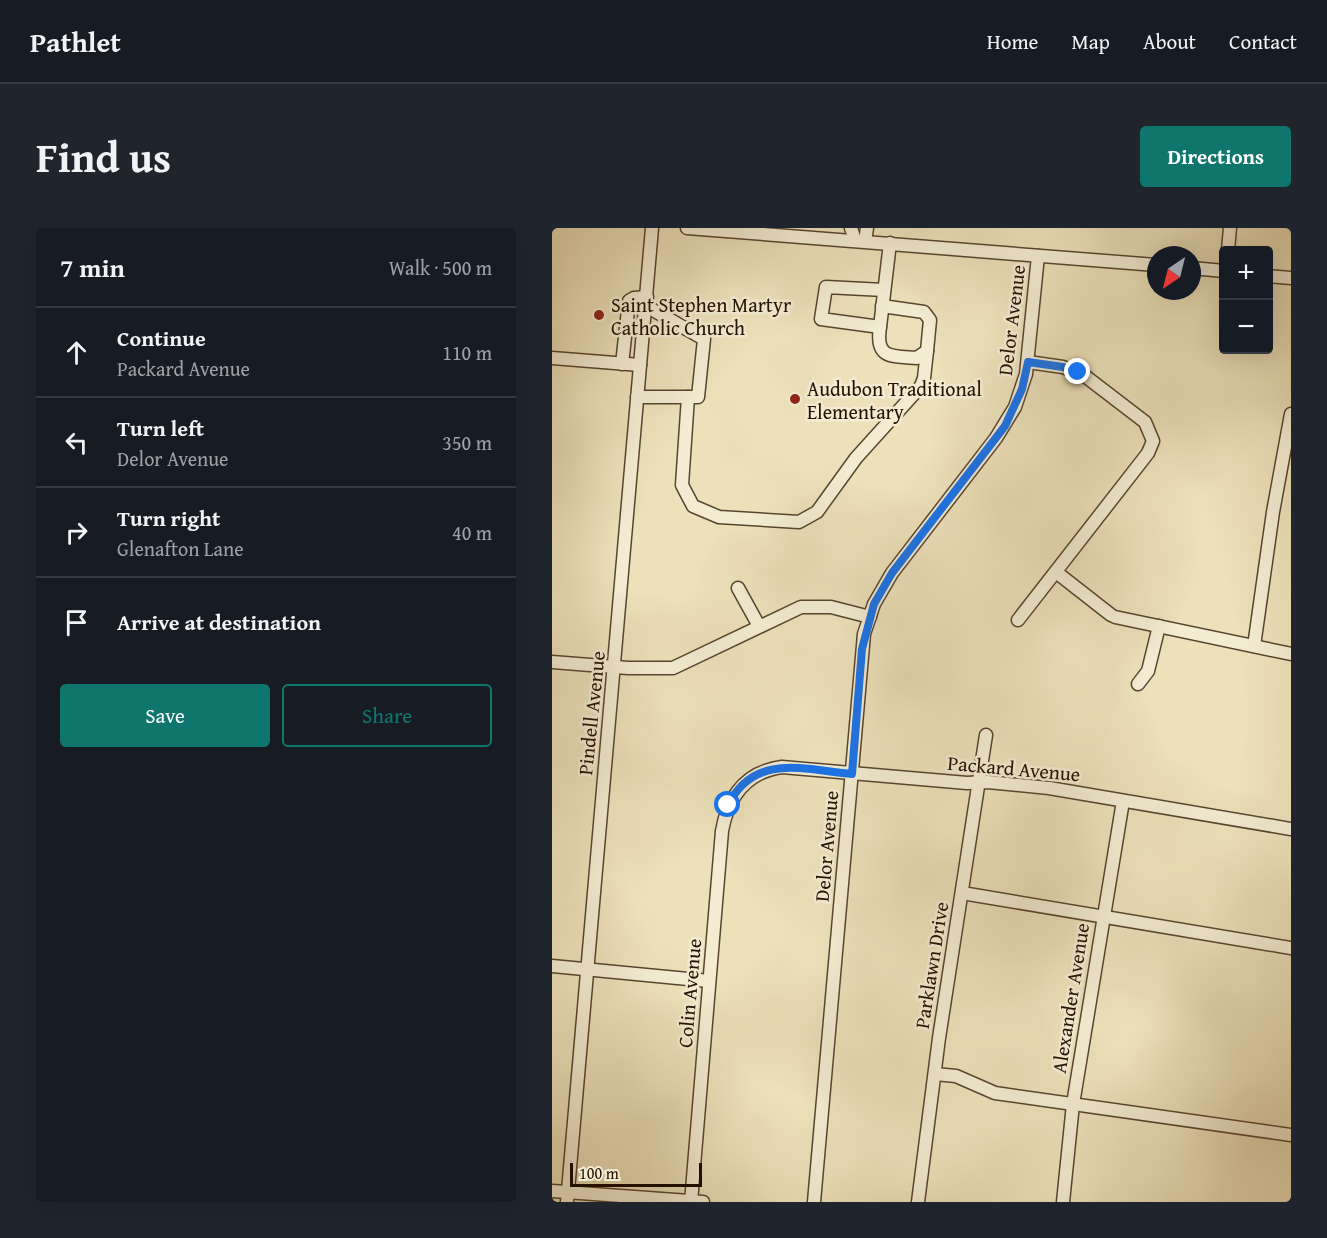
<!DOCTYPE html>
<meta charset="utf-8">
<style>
body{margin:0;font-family:"Gentium Book Plus",serif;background:#20242c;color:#f1f3f6}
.controls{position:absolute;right:18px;top:18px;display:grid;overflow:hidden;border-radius:6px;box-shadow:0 6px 24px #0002}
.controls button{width:54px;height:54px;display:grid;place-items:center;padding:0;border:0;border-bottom:2px solid #363941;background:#171b24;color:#f1f3f6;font:30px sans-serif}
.compass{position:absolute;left:595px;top:18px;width:54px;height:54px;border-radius:50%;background:#171b24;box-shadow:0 6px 24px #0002;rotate:215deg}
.scale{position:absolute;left:18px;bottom:15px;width:132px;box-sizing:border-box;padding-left:6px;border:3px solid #261100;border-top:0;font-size:16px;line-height:21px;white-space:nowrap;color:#261100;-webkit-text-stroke:4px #f3ecd3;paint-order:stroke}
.stop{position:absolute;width:18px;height:18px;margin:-14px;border:4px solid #1a73e8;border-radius:50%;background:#fff}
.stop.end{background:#1a73e8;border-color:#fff;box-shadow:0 2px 6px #0008}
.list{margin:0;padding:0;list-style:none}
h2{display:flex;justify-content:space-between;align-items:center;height:78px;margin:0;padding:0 24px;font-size:26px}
h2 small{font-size:20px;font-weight:400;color:#9ea1a6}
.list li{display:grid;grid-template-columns:39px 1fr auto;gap:18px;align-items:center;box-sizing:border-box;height:90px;padding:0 24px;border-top:2px solid #363941}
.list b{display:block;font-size:22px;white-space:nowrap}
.list p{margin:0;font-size:20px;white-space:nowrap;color:#9ea1a6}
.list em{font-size:20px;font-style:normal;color:#9ea1a6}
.actions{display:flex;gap:12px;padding:18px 24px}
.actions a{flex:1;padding:14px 0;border:2px solid #0f766e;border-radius:6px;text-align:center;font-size:21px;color:#0f766e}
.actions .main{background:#0f766e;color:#fff}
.icon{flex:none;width:33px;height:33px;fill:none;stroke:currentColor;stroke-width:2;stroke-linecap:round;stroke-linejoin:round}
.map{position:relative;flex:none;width:739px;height:974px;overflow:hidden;border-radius:6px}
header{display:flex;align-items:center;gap:36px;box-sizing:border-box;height:84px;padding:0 30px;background:#171b24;border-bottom:2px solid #363941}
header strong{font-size:28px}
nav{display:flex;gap:33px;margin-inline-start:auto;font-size:21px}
.intro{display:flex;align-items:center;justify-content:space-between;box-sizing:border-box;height:144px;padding:0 36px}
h1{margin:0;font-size:42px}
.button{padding:15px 27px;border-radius:6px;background:#0f766e;color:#fff;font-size:21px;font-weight:700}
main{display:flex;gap:36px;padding:0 36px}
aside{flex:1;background:#171b24;border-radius:6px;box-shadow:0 6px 24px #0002}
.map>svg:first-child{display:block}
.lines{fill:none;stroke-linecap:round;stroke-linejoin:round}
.minor-casing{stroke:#58452f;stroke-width:15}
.minor{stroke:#f3ecd3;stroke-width:12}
.route{stroke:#1a73e8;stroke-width:8}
.poi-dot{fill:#8f2418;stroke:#f3ecd3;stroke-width:2}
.labels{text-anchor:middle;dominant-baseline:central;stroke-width:5;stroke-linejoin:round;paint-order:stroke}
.poi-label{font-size:20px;fill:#261100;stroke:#f3ecd3;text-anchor:start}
.street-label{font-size:20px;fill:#261100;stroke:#f3ecd3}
</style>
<header>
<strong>Pathlet</strong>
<nav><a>Home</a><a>Map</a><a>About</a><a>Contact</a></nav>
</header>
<div class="intro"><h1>Find us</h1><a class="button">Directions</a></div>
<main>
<aside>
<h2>7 min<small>Walk · 500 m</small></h2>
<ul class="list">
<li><svg class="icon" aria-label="ahead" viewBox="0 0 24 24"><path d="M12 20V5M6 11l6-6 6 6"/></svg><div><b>Continue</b><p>Packard Avenue</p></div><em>110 m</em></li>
<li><svg class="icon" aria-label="left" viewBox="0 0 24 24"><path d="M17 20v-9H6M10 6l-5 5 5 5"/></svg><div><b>Turn left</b><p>Delor Avenue</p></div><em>350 m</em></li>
<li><svg class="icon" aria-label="right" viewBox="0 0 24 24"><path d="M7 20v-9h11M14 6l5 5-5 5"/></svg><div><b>Turn right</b><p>Glenafton Lane</p></div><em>40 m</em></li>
<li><svg class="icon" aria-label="arrive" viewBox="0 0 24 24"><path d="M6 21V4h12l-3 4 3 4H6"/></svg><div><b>Arrive at destination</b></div></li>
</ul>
<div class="actions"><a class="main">Save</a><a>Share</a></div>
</aside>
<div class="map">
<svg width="739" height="974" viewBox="0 0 739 974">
<rect width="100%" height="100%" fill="#ece1bb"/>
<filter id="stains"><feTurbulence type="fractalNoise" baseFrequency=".00333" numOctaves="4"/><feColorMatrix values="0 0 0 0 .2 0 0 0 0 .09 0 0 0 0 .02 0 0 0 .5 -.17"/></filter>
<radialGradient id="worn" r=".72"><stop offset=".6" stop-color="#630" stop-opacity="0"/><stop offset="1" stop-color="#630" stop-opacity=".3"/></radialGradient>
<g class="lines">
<g class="minor-casing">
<g id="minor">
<path d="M 135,0 L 604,37"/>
<path d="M 299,0 L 303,12"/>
<path d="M 313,13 L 315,0"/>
<path d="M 676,22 L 678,0"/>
<path d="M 640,40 L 672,43"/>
<path d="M 716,48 L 739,50"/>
<path d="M 332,62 L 274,59 L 269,91 L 328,99 L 338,15"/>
<path d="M 328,99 C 323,131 339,128 365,130 L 375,123 L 378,92 L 372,84 L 330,78"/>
<path d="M 0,130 L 88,137"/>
<path d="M 70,136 L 77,73 L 82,70 L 95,69"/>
<path d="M 85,169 L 146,169 L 152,111 L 94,78"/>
<path d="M 136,169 L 130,257 L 141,278 L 167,289 L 247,294 L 265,284 L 304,230 L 369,158 L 372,150 L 375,123"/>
<path d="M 504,344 L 559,387"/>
<path d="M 186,360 L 207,398"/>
<path d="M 563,389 L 739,426"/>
<path d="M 466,392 L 596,225 L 601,213 L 593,194 L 533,148 L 511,139 L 476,134"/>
<path d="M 702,418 L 721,284 L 739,186"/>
<path d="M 0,434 L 76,440 L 121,440 L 249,379 L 279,379 L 318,389"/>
<path d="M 586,456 L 596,443 L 607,398"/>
<path d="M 410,665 L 739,720"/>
<path d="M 0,738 L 157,753"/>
<path d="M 383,846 L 404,848 L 443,865 L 739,907"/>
<path d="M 0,963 L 151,974"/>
<path d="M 15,974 L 100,0"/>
<path d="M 139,974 L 170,603 C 176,569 193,544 230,539 L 415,555 L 436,554 L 497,560 L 739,601"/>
<path d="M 262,974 L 312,406 L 322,376 L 340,345 L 444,210 L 463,179 L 474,146 L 486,28"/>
<path d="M 366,974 L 387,810 L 434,507"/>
<path d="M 511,974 L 521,876 L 571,573"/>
</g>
</g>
<use href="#minor" class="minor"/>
</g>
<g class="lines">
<path class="route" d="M 176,577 C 203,524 253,542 300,546 L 310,421 L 322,376 L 340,345 L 453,198 L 470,161 L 476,134 L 511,139 L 526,144"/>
</g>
<g class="poi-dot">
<circle cx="47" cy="87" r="6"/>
<circle cx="243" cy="171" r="6"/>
</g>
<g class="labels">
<g class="poi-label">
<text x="59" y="76">Saint Stephen Martyr<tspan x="59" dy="23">Catholic Church</tspan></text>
<text x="255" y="160">Audubon Traditional<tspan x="255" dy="23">Elementary</tspan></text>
</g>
<g class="street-label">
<text transform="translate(459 92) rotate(-83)">Delor Avenue</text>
<text transform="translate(39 485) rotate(-84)">Pindell Avenue</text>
<text transform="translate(462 540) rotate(5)">Packard Avenue</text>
<text transform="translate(274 618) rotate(-85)">Delor Avenue</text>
<text transform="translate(379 737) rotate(-81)">Parklawn Drive</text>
<text transform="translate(137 765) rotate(-85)">Colin Avenue</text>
<text transform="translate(518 770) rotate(-81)">Alexander Avenue</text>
</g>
</g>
<rect width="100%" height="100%" filter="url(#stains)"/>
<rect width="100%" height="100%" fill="url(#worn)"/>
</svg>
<div class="controls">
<button>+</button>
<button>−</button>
</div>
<svg class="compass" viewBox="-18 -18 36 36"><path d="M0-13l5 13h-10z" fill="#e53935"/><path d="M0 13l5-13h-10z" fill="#9ea1a6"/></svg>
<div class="scale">100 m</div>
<div class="stop" style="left:176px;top:577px"></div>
<div class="stop end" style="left:526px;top:144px"></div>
</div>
</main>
